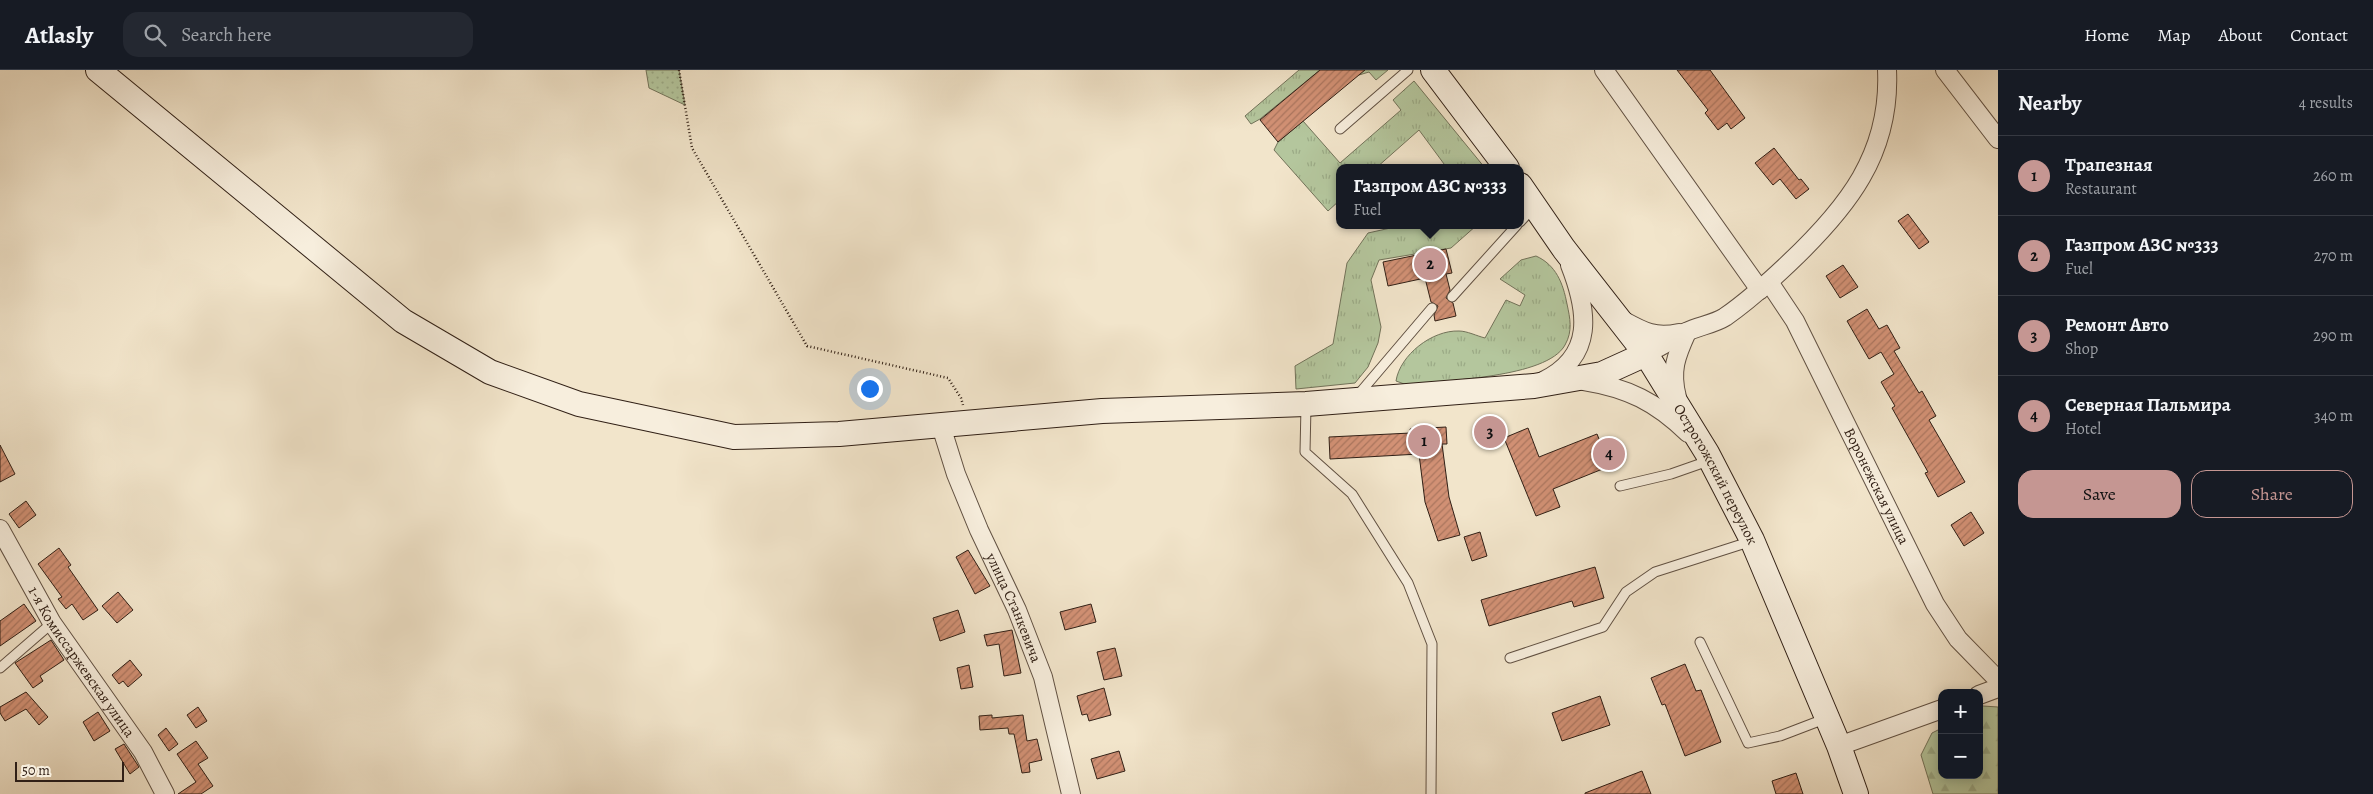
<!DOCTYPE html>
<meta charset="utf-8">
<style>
body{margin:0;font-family:Alegreya,serif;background:#242831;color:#f1f3f6}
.controls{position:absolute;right:15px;bottom:15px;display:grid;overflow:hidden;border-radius:10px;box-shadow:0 2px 12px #0003}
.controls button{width:45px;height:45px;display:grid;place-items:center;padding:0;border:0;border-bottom:1px solid #363941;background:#171b24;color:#f1f3f6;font:25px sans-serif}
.scale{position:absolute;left:15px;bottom:12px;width:109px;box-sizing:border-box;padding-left:5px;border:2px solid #312016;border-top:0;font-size:14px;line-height:18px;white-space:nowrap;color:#312016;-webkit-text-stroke:4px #f7eedd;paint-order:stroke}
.you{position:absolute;left:869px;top:318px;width:18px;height:18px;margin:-12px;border:4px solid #fff;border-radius:50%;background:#1a73e8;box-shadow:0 0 0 8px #1a73e833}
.badge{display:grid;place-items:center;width:32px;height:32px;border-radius:50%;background:#c59692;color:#111;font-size:16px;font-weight:700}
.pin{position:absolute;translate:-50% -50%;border:2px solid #fff;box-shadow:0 1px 5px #0006}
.popup{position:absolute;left:1336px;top:94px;width:188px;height:65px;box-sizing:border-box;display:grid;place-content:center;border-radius:10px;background:#171b24;filter:drop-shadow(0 1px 4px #0005);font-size:16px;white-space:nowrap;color:#9ea1a6}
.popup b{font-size:19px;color:#f1f3f6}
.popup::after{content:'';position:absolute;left:50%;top:100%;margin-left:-10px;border:10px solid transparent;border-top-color:#171b24}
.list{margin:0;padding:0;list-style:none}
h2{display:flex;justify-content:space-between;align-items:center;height:65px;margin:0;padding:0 20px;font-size:21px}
h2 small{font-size:16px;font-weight:400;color:#9ea1a6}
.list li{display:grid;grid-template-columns:32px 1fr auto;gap:15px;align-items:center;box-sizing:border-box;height:80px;padding:0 20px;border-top:1px solid #363941}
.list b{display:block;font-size:19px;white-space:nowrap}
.list p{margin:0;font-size:16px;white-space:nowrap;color:#9ea1a6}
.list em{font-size:16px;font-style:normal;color:#9ea1a6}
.actions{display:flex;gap:10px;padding:15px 20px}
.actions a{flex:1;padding:11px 0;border:1px solid #c59692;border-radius:15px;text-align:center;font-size:18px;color:#c59692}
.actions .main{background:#c59692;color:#111}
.icon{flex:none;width:28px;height:28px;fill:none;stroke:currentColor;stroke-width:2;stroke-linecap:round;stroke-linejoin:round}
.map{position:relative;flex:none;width:1998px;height:724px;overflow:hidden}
header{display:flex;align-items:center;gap:30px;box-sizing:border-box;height:70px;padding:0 25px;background:#171b24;border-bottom:1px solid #363941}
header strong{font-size:24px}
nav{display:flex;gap:28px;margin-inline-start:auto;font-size:18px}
.search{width:350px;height:45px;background:#242831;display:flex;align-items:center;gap:12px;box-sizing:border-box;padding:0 18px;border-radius:15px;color:#9ea1a6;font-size:19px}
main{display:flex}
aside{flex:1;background:#171b24}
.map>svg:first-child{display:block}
.grass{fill:url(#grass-tufts);stroke:#72735a}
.forest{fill:url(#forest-firs);stroke:#72735a}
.park{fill:url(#park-dots);stroke:#72735a}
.building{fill:url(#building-hatch);stroke:#312016}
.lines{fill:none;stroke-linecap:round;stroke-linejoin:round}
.service-casing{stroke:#615143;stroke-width:11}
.minor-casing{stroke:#615143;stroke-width:20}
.secondary-casing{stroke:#312016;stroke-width:26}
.path{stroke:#312016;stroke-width:2.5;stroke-dasharray:1 2.5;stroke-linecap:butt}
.service{stroke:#f7eedd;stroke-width:9}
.minor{stroke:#f7eedd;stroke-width:18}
.secondary{stroke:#f7eedd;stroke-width:24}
.labels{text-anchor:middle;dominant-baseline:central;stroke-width:5;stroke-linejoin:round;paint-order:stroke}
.street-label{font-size:15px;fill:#312016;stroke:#f7eedd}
</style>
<header>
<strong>Atlasly</strong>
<div class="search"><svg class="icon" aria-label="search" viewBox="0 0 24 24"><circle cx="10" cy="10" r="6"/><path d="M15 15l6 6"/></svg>Search here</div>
<nav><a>Home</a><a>Map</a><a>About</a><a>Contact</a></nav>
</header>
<main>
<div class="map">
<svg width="1998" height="724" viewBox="0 0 1998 724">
<defs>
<pattern id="grass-tufts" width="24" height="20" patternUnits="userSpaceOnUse" patternTransform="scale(1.25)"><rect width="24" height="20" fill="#b4c69d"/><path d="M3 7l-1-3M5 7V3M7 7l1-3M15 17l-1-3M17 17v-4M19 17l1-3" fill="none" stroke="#9baa86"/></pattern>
<pattern id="forest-firs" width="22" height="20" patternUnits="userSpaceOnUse" patternTransform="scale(1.25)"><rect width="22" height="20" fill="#b4c69d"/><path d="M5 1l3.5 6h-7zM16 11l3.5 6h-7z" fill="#9baa86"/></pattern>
<pattern id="park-dots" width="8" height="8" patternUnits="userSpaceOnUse" patternTransform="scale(1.25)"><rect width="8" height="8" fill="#b4c69d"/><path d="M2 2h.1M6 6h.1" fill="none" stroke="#9baa86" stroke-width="1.8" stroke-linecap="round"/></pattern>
<pattern id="building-hatch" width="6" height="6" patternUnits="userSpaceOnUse" patternTransform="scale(1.25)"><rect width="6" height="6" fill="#d29175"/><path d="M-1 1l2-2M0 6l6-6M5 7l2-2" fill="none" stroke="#ab765f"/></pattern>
</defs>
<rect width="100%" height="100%" fill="#f2e5cb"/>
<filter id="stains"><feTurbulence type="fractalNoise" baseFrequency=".004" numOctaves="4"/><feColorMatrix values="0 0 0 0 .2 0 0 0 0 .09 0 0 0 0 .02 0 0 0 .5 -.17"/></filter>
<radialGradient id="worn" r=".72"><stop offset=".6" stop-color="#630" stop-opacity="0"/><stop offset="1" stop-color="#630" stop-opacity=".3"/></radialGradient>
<g class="grass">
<path d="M 1299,0 L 1320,0 L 1260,49 L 1251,54 L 1245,46 Z"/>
<path d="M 1356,0 L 1388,0 L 1376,10 L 1369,2 L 1359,5 Z"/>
<path d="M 1414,11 L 1485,98 L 1447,98 L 1419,60 L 1376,98 L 1340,98 L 1340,130 L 1328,141 L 1274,80 L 1278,72 L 1303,51 L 1340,93 L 1401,40 L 1393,30 Z"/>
<path d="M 1404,155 L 1477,155 L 1451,178 L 1379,190 L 1371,210 L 1381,257 L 1378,273 L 1368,297 L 1355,313 L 1296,319 L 1295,296 L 1333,274 L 1347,193 L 1368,163 Z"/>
<path d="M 1536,186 C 1556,195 1563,213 1567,234 C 1570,248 1573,261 1565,275 C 1547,308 1444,310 1407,315 L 1396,311 C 1400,285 1432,260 1459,261 C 1467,261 1477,266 1485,268 L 1506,230 L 1520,236 L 1525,225 L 1500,209 L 1521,190 Z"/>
</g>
<path class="forest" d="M 1983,636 L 1998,637 L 1998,724 L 1933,724 L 1921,685 L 1932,663 L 1942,658 L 1942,705 L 1979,705 L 1979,638 Z"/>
<path class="park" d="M 646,0 L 679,0 L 685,35 L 649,18 Z"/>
<g class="building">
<path d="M 1320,0 L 1365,0 L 1278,72 L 1260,50 Z"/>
<path d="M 1677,0 L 1710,0 L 1745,48 L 1731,59 L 1727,53 L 1718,60 L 1705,43 L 1708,40 Z"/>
<path d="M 1774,78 L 1799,110 L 1801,109 L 1809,119 L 1796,129 L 1780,109 L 1773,115 L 1755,93 Z"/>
<path d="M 1908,144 L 1929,172 L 1919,179 L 1898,151 Z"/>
<path d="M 1446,179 L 1452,203 L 1446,204 L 1450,220 L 1446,228 L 1453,233 L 1456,246 L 1435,251 L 1434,245 L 1438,236 L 1431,232 L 1425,208 L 1388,216 L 1383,192 Z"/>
<path d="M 1843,195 L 1858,217 L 1840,228 L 1826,206 Z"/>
<path d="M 1867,239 L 1879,259 L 1887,255 L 1900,278 L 1894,281 L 1919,323 L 1922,321 L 1936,346 L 1929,350 L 1965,412 L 1938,427 L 1925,403 L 1928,402 L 1892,338 L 1895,336 L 1881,312 L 1894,304 L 1881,282 L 1869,289 L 1847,251 Z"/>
<path d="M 1446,357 L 1447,374 L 1442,374 L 1449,427 L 1460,465 L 1438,471 L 1425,432 L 1419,384 L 1330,389 L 1329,367 L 1411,363 L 1410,359 Z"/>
<path d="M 1528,358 L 1539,387 L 1597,364 L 1610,396 L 1553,419 L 1560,437 L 1536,446 L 1504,368 Z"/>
<path d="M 0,375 L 15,404 L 0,412 Z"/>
<path d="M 26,431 L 36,445 L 19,458 L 9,444 Z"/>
<path d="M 1971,442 L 1984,463 L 1964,476 L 1951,455 Z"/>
<path d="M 1480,462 L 1487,486 L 1472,491 L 1464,467 Z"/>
<path d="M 59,478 L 71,495 L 68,497 L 98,540 L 83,550 L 72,534 L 66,539 L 58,529 L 62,527 L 38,494 Z"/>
<path d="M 968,480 L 990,516 L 975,524 L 956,487 Z"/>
<path d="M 1595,497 L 1604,528 L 1574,537 L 1572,531 L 1489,556 L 1481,530 Z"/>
<path d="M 118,522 L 133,540 L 117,553 L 102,536 Z"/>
<path d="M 24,534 L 36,551 L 0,576 L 0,551 Z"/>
<path d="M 1091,534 L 1096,552 L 1065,560 L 1060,542 Z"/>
<path d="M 958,540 L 965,562 L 940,571 L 933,548 Z"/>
<path d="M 1012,560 L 1021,603 L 1004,606 L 999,574 L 987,576 L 984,565 Z"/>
<path d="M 51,570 L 64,590 L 40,606 L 43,611 L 33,618 L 15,593 Z"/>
<path d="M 1115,578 L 1122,606 L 1104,610 L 1097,582 Z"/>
<path d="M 130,590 L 142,605 L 128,617 L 123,611 L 119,614 L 112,605 Z"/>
<path d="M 1685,594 L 1696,621 L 1701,620 L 1721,672 L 1685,686 L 1665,634 L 1662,635 L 1651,608 Z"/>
<path d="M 969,595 L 973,617 L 961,619 L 957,598 Z"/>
<path d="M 1104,618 L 1111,645 L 1089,651 L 1087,644 L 1082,645 L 1077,626 Z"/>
<path d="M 26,622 L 48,647 L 39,655 L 26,639 L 5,651 L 0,643 L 0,637 Z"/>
<path d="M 1600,626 L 1610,655 L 1562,671 L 1552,643 Z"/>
<path d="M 198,637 L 207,651 L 196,658 L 187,645 Z"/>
<path d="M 98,642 L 110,661 L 94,671 L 83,652 Z"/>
<path d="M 992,645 L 992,648 L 1023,645 L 1027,671 L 1037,669 L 1042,690 L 1029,693 L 1030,702 L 1022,703 L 1014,664 L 1009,664 L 1008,658 L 980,660 L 979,646 Z"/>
<path d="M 166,658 L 178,674 L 169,681 L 158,665 Z"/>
<path d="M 196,671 L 208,688 L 198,694 L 213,716 L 201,724 L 178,724 L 196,712 L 177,684 Z"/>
<path d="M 124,674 L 139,697 L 130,704 L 115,679 Z"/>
<path d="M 1119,681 L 1125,701 L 1097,709 L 1091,689 Z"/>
<path d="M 1642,701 L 1651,724 L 1585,724 L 1585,723 Z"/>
<path d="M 1796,703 L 1803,724 L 1776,724 L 1772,711 Z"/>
</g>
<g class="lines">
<g class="service-casing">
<g id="service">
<path d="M 1340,59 L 1408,0"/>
<path d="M 1520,152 L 1534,137"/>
<path d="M 1452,227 L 1517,155"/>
<path d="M 1358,325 L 1432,238"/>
<path d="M 1306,336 L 1305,382 L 1352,424 L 1408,513 L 1432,574 L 1431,724"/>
<path d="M 1620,416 L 1671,404 L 1711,390"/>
<path d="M 1700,572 L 1748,673 L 1780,666 L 1827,648"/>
<path d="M 1510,588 L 1603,557 L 1626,522 L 1655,502 L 1752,471"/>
<path d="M 0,598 L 52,553"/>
</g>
</g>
<g class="minor-casing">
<g id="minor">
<path d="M 1604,0 L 1760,220"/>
<path d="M 1945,0 L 1998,69"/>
<path id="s1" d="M 1769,212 L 1795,251 L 1935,534 L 1958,569 L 1998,610"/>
<path d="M 1624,251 C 1644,262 1655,268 1679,263"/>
<path d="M 1646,284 C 1660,277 1673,269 1686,262 C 1699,256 1714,254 1725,247 C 1748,231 1769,212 1789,193 C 1847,138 1891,84 1887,0"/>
<path d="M 1543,311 C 1595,286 1588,241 1570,195"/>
<path d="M 1584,311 C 1628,318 1656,332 1688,363"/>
<path d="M 1677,327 C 1670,301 1676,286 1687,262"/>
<path id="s2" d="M 941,356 L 956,404 L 979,460 L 1017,540 L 1043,607 L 1071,724"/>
<path id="s3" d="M 0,459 L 52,553 L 143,682 L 165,724"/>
<path d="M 1979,625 L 1998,618"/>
<path d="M 1839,676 L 1942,639"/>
</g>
</g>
<g class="secondary-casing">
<g id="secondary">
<path d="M 98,0 L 403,251 L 490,302 L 579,334 L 734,367 L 839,364 L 1102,341 L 1306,334 L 1534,316 L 1602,304 L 1646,284"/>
<path d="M 1433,0 L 1507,98"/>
<path id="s4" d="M 1520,115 L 1564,179 L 1646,284 L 1707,383 L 1752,470 L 1839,676 L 1856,724"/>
</g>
</g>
<path class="path" d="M 679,0 L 692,78 L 807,276 L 948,308 L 961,328 L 963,335"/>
<use href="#service" class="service"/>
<use href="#minor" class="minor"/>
<use href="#secondary" class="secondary"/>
</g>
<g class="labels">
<g class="street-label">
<text stroke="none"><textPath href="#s4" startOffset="350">Острогожский переулок</textPath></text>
<text stroke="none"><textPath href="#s1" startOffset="231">Воронежская улица</textPath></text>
<text stroke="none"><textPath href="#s2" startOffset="196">улица Станкевича</textPath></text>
<text stroke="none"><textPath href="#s3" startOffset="156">1-я Комиссаржевская улица</textPath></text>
</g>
</g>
<rect width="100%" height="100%" filter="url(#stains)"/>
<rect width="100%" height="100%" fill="url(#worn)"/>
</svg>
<div class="controls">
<button>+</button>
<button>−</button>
</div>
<div class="scale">50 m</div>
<div class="you"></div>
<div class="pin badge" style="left:1424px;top:371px">1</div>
<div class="pin badge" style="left:1430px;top:194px">2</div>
<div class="popup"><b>Газпром АЗС №333</b>Fuel</div>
<div class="pin badge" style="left:1490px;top:362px">3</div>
<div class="pin badge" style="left:1609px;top:384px">4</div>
</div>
<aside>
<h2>Nearby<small>4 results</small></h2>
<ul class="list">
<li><span class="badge">1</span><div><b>Трапезная</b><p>Restaurant</p></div><em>260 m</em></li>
<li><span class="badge">2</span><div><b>Газпром АЗС №333</b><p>Fuel</p></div><em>270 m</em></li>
<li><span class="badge">3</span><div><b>Ремонт Авто</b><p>Shop</p></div><em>290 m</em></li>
<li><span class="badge">4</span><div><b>Северная Пальмира</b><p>Hotel</p></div><em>340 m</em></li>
</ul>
<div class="actions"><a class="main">Save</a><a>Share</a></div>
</aside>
</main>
